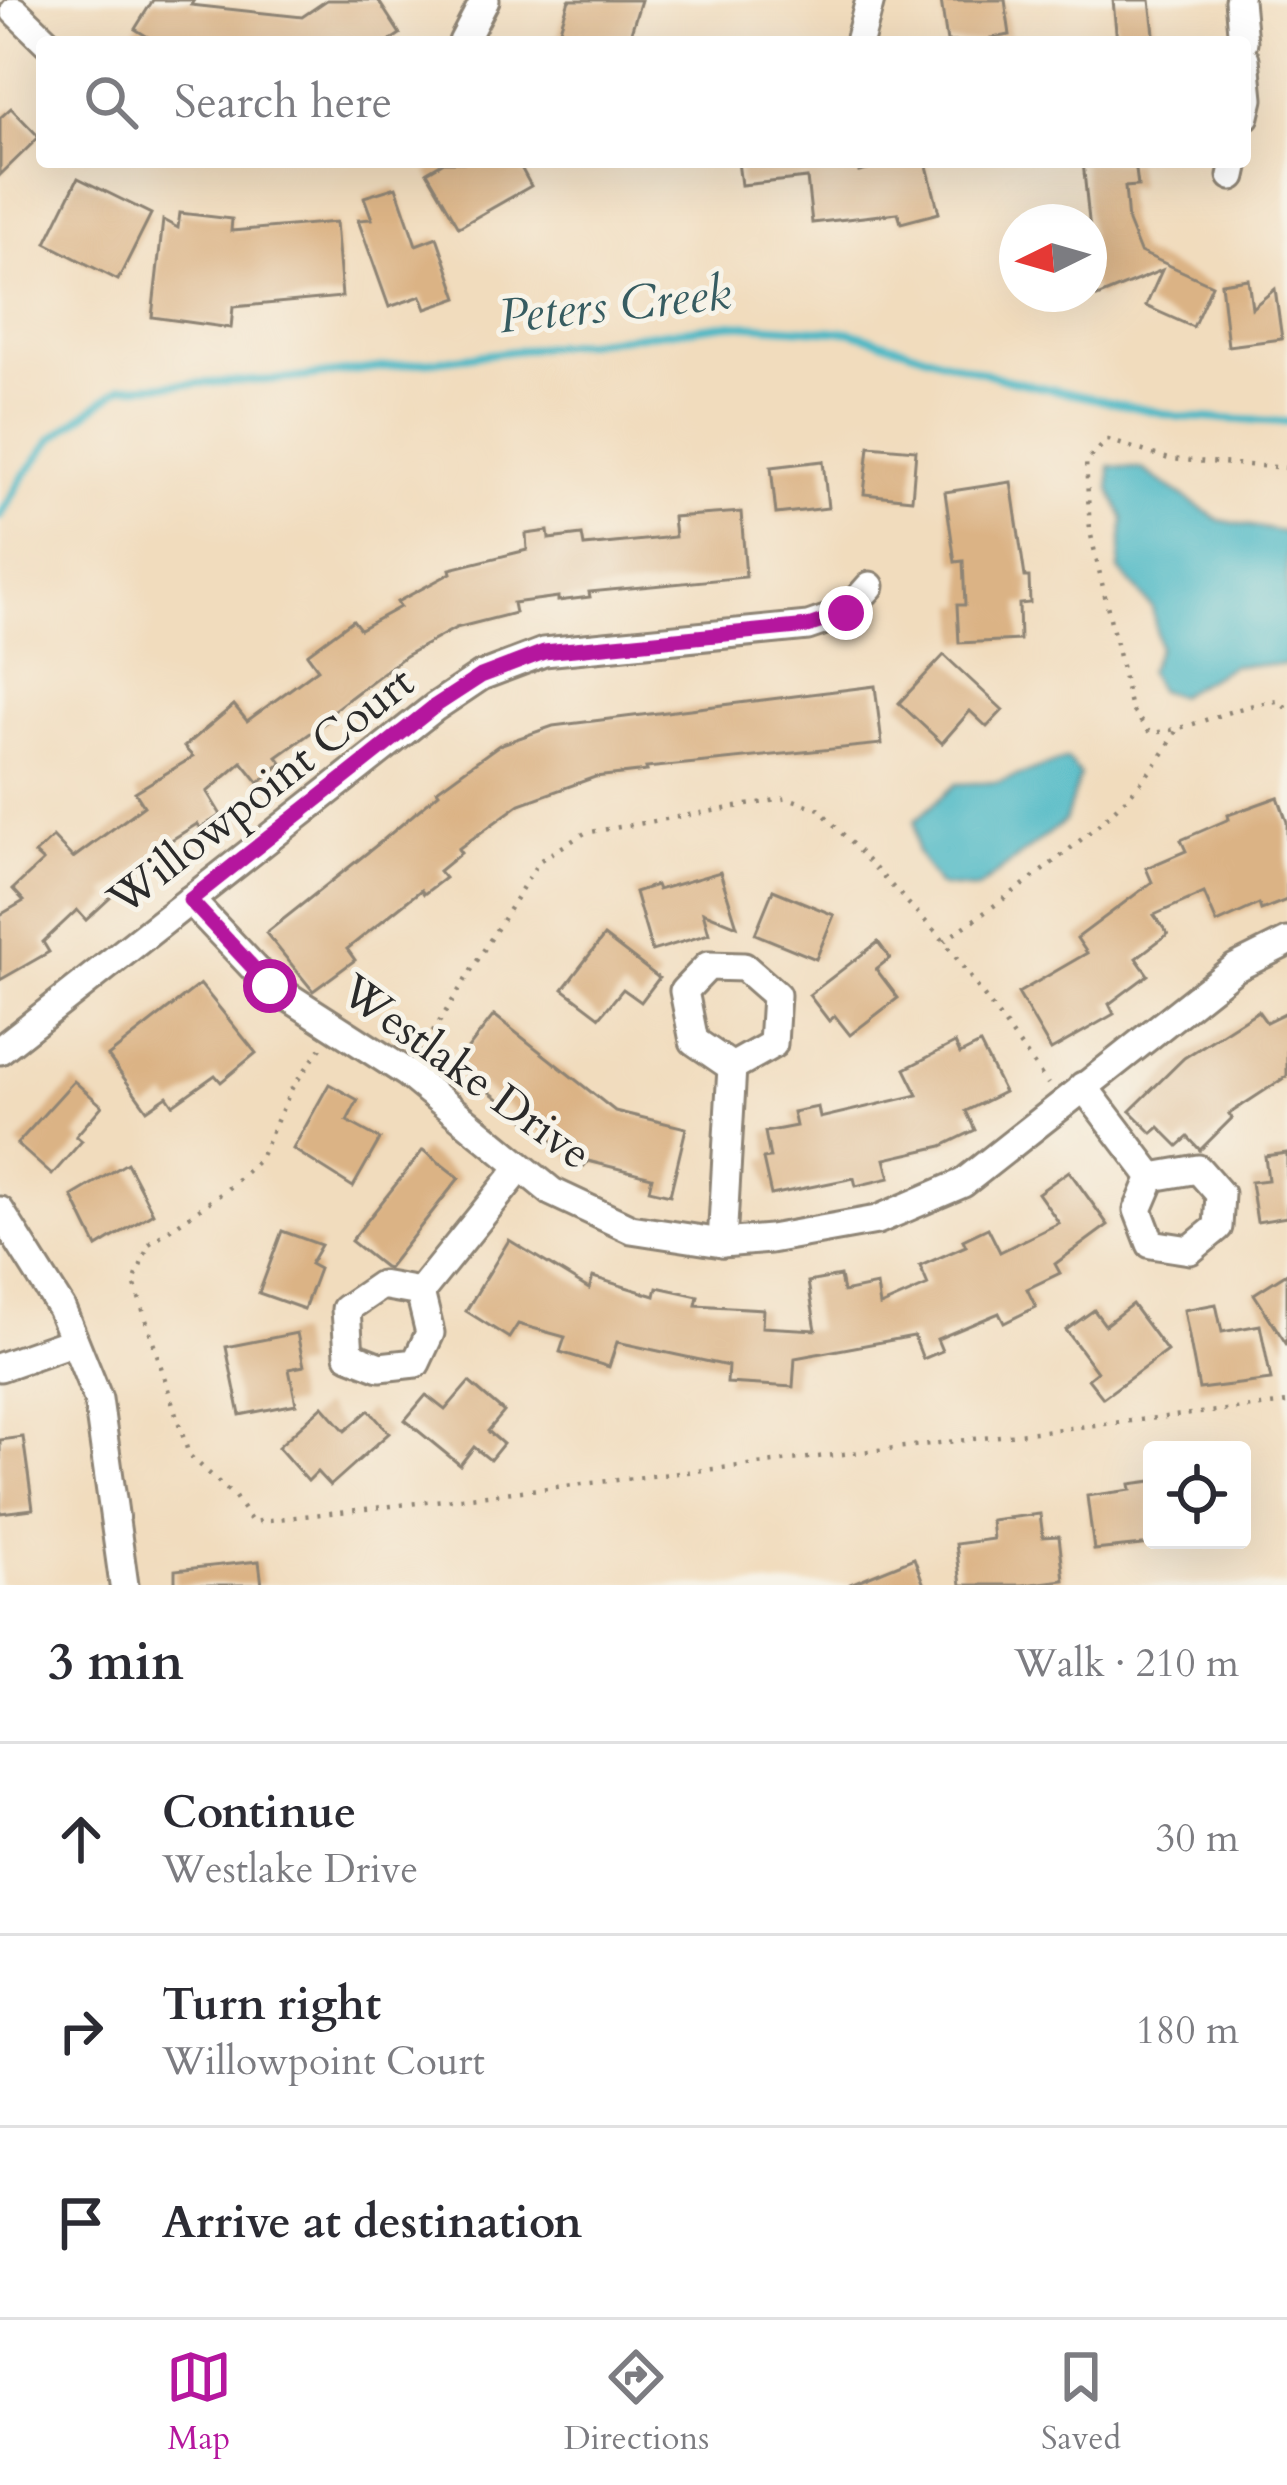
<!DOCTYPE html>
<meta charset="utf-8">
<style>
body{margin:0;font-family:Cardo,serif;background:#f2f2f3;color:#2b2b33}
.controls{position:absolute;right:36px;bottom:36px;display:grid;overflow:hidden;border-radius:12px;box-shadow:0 12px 48px #0002}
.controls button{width:108px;height:108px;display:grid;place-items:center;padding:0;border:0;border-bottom:3px solid #e1e1e2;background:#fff;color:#2b2b33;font:60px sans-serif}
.compass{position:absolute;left:999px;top:204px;width:108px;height:108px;border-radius:50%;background:#fff;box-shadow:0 12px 48px #0002;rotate:265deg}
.stop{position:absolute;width:36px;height:36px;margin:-27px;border:9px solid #b5179e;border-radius:50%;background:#fff}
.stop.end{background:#b5179e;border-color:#fff;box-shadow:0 3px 12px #0008}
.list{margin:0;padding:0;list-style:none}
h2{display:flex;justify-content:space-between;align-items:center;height:156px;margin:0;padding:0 48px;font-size:51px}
h2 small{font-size:39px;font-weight:400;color:#7c7c81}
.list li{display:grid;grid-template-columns:78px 1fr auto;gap:36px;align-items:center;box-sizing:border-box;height:192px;padding:0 48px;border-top:3px solid #e1e1e2}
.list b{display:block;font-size:45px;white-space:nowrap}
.list p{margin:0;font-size:39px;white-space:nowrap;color:#7c7c81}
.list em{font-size:39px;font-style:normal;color:#7c7c81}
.icon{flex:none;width:66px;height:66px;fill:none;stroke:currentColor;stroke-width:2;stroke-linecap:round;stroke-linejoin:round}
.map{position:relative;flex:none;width:1287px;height:1585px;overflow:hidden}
.search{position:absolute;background:#fff;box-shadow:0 12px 48px #0002;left:36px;right:36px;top:36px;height:132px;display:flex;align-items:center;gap:30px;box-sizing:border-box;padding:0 42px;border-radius:12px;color:#7c7c81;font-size:45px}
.sheet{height:732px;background:#fff}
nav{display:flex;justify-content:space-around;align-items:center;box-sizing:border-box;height:168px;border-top:3px solid #e1e1e2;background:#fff;font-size:33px;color:#7c7c81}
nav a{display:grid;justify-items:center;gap:6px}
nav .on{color:#b5179e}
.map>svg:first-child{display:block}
.water{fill:#4bb8c5;stroke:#3b7278;stroke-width:3}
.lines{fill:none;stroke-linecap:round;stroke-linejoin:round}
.stream{stroke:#4bb8c5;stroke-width:8}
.building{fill:#dbb385}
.street-casing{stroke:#8e8474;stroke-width:33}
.path{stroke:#8e8474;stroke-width:4.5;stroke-dasharray:3 9;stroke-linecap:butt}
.street{stroke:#fff;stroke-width:27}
.route{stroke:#b5179e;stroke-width:15}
.labels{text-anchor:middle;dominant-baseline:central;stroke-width:10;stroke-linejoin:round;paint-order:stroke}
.street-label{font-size:45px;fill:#2b2b2b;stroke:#f7f3e8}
.water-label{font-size:48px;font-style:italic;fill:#365c61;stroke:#f7f3e8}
</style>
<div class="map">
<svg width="1287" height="1585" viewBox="0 0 1287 1585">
<rect width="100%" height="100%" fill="#f7f3e8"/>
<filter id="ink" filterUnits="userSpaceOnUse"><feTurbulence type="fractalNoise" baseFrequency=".00833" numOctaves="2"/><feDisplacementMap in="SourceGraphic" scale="24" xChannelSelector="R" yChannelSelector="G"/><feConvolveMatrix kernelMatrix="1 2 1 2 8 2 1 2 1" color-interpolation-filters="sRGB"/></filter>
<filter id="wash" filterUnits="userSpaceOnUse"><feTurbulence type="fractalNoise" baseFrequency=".004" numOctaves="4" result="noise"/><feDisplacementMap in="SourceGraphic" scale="48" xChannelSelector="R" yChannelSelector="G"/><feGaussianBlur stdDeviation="2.7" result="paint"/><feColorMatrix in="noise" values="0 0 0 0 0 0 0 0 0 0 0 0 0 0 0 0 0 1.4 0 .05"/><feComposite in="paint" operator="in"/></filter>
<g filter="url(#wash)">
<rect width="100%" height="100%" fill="#f1dcbd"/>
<g class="water">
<path d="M 1110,466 L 1142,469 L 1219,520 L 1287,533 L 1287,665 L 1233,665 L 1177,696 L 1158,690 L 1148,672 L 1159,647 L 1152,607 L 1119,570 L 1124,519 L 1110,489 Z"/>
<path d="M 1067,759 L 1080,775 L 1065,821 L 977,889 L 939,886 L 917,852 L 915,821 L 956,784 L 999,782 Z"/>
</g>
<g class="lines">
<path class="stream" d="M 0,517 L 22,479 L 52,439 L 122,387 L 288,379 L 730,324 L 851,332 L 1008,380 L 1180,417 L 1287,422"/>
</g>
<g id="blocks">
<g class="building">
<path d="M 153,0 L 194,0 L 191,5 L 302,17 L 327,0 L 378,0 L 400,34 L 388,42 L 156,42 L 135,29 Z"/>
<path d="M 569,0 L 641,0 L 628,42 L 556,42 Z"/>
<path d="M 941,0 L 1005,0 L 1010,35 L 991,38 L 992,42 L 947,42 Z"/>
<path d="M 1113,0 L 1150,0 L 1155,42 L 1117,42 Z"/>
<path d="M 11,108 L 39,137 L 0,175 L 0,118 Z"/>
<path d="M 444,162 L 518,162 L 531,186 L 459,227 L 427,172 Z"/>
<path d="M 738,162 L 858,162 L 859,172 L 898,162 L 926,162 L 939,213 L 901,223 L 898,213 L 812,223 L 807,178 L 741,185 Z"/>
<path d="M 1083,162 L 1135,162 L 1138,186 L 1125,187 L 1128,222 L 1140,252 L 1212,285 L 1193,327 L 1146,306 L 1162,270 L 1097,297 L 1089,276 L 1091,240 Z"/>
<path d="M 78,178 L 151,214 L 118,280 L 46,243 Z"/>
<path d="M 396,187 L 416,245 L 437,237 L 458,298 L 426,309 L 421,296 L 389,307 L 358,220 L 372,219 L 364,197 Z"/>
<path d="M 180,213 L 232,219 L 231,231 L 336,222 L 342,297 L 233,307 L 231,328 L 152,317 L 163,220 L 178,228 Z"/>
<path d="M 1248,279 L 1252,308 L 1275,289 L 1282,339 L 1228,346 L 1221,283 Z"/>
<path d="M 869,446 L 916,450 L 912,499 L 864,494 Z"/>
<path d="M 823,461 L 828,508 L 776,514 L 771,467 Z"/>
<path d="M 1011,482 L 1025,577 L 1029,577 L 1030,603 L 1019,604 L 1020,640 L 959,643 L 957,605 L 965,605 L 963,561 L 955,562 L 945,492 Z"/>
<path d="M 741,512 L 746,577 L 589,592 L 590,597 L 558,601 L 558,597 L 513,603 L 515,613 L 456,628 L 405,656 L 330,713 L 333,717 L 277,757 L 282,763 L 259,783 L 242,762 L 207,792 L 221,815 L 200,828 L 197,824 L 157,849 L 160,853 L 105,893 L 110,898 L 86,920 L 77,910 L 43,942 L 49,952 L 0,980 L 0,915 L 24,901 L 13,889 L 43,861 L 35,854 L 53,837 L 73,858 L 144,806 L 135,792 L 193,757 L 184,747 L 234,705 L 247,721 L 318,669 L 307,654 L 353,620 L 360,629 L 400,607 L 397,602 L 451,573 L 450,569 L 527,550 L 526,534 L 548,531 L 549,539 L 582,535 L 584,546 L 675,537 L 673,517 Z"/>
<path d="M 944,655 L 1003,710 L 987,727 L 970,711 L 942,743 L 899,703 Z"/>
<path d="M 875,686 L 882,744 L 646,768 L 647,771 L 595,777 L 520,804 L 458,849 L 461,853 L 439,871 L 445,878 L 424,894 L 421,890 L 347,949 L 355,960 L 313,991 L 266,933 L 382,841 L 439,793 L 437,790 L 499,745 L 553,726 Z"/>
<path d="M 1278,797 L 1287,822 L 1287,900 L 1261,910 L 1259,904 L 1217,923 L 1204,893 L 1154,915 L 1168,934 L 1136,958 L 1148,975 L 1109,1004 L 1114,1014 L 1051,1050 L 1018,993 L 1087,953 L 1077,938 L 1152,882 L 1146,868 L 1186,851 L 1181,840 L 1229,819 L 1228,815 Z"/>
<path d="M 720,872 L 737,926 L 703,912 L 709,934 L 652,951 L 635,892 L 656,885 L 658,890 Z"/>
<path d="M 773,890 L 834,915 L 816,959 L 755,934 Z"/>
<path d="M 604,936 L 659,978 L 641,1002 L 623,989 L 600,1017 L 563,989 Z"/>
<path d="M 878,942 L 890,958 L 876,969 L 898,998 L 850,1035 L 835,1016 L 829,1021 L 809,995 Z"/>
<path d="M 200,984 L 256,1053 L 221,1082 L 215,1075 L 173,1105 L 167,1096 L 147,1110 L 108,1056 Z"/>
<path d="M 1258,1011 L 1266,1022 L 1287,1012 L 1287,1076 L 1229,1114 L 1232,1118 L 1200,1150 L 1188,1137 L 1178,1146 L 1159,1127 L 1152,1133 L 1130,1111 L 1184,1058 Z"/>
<path d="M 494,1015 L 615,1111 L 686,1128 L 670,1195 L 649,1190 L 652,1177 L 588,1161 L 584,1166 L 455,1065 Z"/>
<path d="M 955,1043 L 960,1054 L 980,1044 L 1004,1092 L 966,1111 L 975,1130 L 942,1146 L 885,1159 L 890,1178 L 856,1186 L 854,1178 L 771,1195 L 763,1159 L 770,1158 L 765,1132 L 796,1126 L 793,1112 L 818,1107 L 820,1118 L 918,1095 L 905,1069 Z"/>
<path d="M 74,1081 L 102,1106 L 76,1136 L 82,1141 L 52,1175 L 17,1144 Z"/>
<path d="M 329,1084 L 358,1100 L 347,1121 L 380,1139 L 353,1187 L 293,1149 Z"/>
<path d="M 423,1150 L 459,1178 L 388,1268 L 384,1267 L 351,1241 Z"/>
<path d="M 1287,1153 L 1287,1217 L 1257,1222 L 1251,1182 L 1268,1180 L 1265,1156 Z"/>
<path d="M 127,1163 L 153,1213 L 97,1247 L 72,1196 Z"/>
<path d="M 1069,1171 L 1108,1225 L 1055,1264 L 1060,1273 L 1027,1289 L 1036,1307 L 1004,1323 L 999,1313 L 937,1339 L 942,1351 L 923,1359 L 914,1336 L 795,1358 L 793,1387 L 727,1383 L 728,1366 L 617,1342 L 609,1367 L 560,1352 L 565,1337 L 518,1324 L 509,1338 L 466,1311 L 509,1240 L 589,1289 L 593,1277 L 655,1296 L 657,1287 L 698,1296 L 696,1305 L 763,1309 L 762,1327 L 816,1330 L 808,1282 L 840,1276 L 843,1292 L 877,1285 L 880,1306 L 928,1285 L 920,1266 L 966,1246 L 963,1240 L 988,1228 L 1000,1252 L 1059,1223 L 1038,1193 Z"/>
<path d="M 282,1231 L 321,1245 L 310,1264 L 319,1269 L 304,1309 L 259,1293 Z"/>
<path d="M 1287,1273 L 1287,1345 L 1254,1294 Z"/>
<path d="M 1132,1304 L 1167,1351 L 1103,1398 L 1088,1379 L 1097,1372 L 1066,1330 L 1094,1310 L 1105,1325 Z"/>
<path d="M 1216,1304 L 1222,1332 L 1260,1325 L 1271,1380 L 1199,1389 L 1184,1310 Z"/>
<path d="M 297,1333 L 304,1366 L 289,1369 L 296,1404 L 240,1415 L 226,1347 Z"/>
<path d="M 469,1382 L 504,1412 L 488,1431 L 503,1444 L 490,1460 L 474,1447 L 460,1465 L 405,1420 L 426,1395 L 445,1410 Z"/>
<path d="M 323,1406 L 345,1431 L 369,1410 L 389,1433 L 330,1486 L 317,1472 L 308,1481 L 278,1447 Z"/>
<path d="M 23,1437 L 33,1509 L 0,1513 L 0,1440 Z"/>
<path d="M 1152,1481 L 1152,1544 L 1094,1550 L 1087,1496 L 1131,1490 L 1130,1484 Z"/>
<path d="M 1040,1514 L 1043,1537 L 1059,1536 L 1064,1580 L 1023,1585 L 961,1585 L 956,1544 L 993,1539 L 991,1520 Z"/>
<path d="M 914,1558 L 924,1585 L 850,1585 L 850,1584 Z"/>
<path d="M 259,1561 L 262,1585 L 175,1585 L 175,1570 Z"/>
</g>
</g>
</g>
<g filter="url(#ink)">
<use href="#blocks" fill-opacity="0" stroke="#8e8474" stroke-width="3"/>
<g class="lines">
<g class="street-casing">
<g id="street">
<path d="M 1239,0 L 1243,42"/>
<path d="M 15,11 L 47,42"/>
<path d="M 463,42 L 485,0"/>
<path d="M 859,42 L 870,0"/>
<path d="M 1245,59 L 1249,99 L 1245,116"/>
<path d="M 1232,176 L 1235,162"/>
<path d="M 190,900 L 270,985 L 407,1073 L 552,1192 L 631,1229 L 722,1243 L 770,1239 L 877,1220 L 963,1183 L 1235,968 L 1287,942"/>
<path d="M 0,1050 L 435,707 L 481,676 L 544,652 L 808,626 L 846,613 L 870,586"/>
<path d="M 1083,1086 L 1152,1177 L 1138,1210 L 1151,1244 L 1190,1250 L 1218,1227 L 1220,1194 L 1198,1169 L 1152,1177"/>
<path d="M 0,1211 L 61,1308 L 98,1399 L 124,1585"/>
<path d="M 722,1243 L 732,1067 L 773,1044 L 776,995 L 744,967 L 708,966 L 684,991 L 694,1041 L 732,1067"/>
<path d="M 420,1292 L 430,1333 L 416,1363 L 380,1367 L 349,1355 L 346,1309 L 381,1285 L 420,1292 L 520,1168"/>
<path d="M 0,1367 L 74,1341"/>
</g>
</g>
<g class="path">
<path d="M 1287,468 L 1169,459 L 1108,440 L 1086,461 L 1090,531 L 1131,709 L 1150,733 C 1196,729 1230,706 1278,701 L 1287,709"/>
<path d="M 944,941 C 1016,890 1138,810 1176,731"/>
<path d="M 321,1048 L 292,1088 L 259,1160 L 225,1191 L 149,1244 L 134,1282 L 189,1455 L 235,1497 L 252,1522 L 1287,1403"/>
<path d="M 420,1053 L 539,861 L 585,833 L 788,798 L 819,809 L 944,941 L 1048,1084"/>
</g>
<use href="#street" class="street"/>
</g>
</g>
<g class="lines" filter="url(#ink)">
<path class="route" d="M 270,986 L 190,900 L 435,706 L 481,676 L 544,652 L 808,626 L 846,613"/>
</g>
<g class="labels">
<g class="street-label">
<text transform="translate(261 791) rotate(-38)">Willowpoint Court</text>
<text transform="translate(466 1072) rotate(36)">Westlake Drive</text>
</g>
<g class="water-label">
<text transform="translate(615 305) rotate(-6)">Peters Creek</text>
</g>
</g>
</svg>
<div class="controls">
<button><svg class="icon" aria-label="locate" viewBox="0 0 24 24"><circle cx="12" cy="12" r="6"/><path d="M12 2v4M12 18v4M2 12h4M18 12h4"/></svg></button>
</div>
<svg class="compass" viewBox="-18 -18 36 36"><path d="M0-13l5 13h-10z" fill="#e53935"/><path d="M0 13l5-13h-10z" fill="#7c7c81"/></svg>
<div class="stop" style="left:270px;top:986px"></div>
<div class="stop end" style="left:846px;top:613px"></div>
<div class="search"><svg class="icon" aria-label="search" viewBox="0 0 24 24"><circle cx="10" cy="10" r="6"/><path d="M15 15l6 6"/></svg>Search here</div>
</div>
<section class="sheet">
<h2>3 min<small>Walk · 210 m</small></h2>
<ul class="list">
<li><svg class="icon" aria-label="ahead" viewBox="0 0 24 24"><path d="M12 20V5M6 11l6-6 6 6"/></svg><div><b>Continue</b><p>Westlake Drive</p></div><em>30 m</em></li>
<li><svg class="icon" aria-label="right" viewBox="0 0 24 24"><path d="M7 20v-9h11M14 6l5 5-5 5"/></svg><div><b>Turn right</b><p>Willowpoint Court</p></div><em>180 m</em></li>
<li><svg class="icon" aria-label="arrive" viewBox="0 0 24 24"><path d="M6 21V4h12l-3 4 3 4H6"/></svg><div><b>Arrive at destination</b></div></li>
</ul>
</section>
<nav>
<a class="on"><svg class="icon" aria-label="map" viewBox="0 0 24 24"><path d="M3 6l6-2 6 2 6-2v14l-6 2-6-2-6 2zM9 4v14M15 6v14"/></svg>Map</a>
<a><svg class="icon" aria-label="directions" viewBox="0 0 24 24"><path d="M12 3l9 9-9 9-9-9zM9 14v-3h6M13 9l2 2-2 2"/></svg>Directions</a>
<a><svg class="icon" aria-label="saved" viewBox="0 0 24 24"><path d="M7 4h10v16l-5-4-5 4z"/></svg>Saved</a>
</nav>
